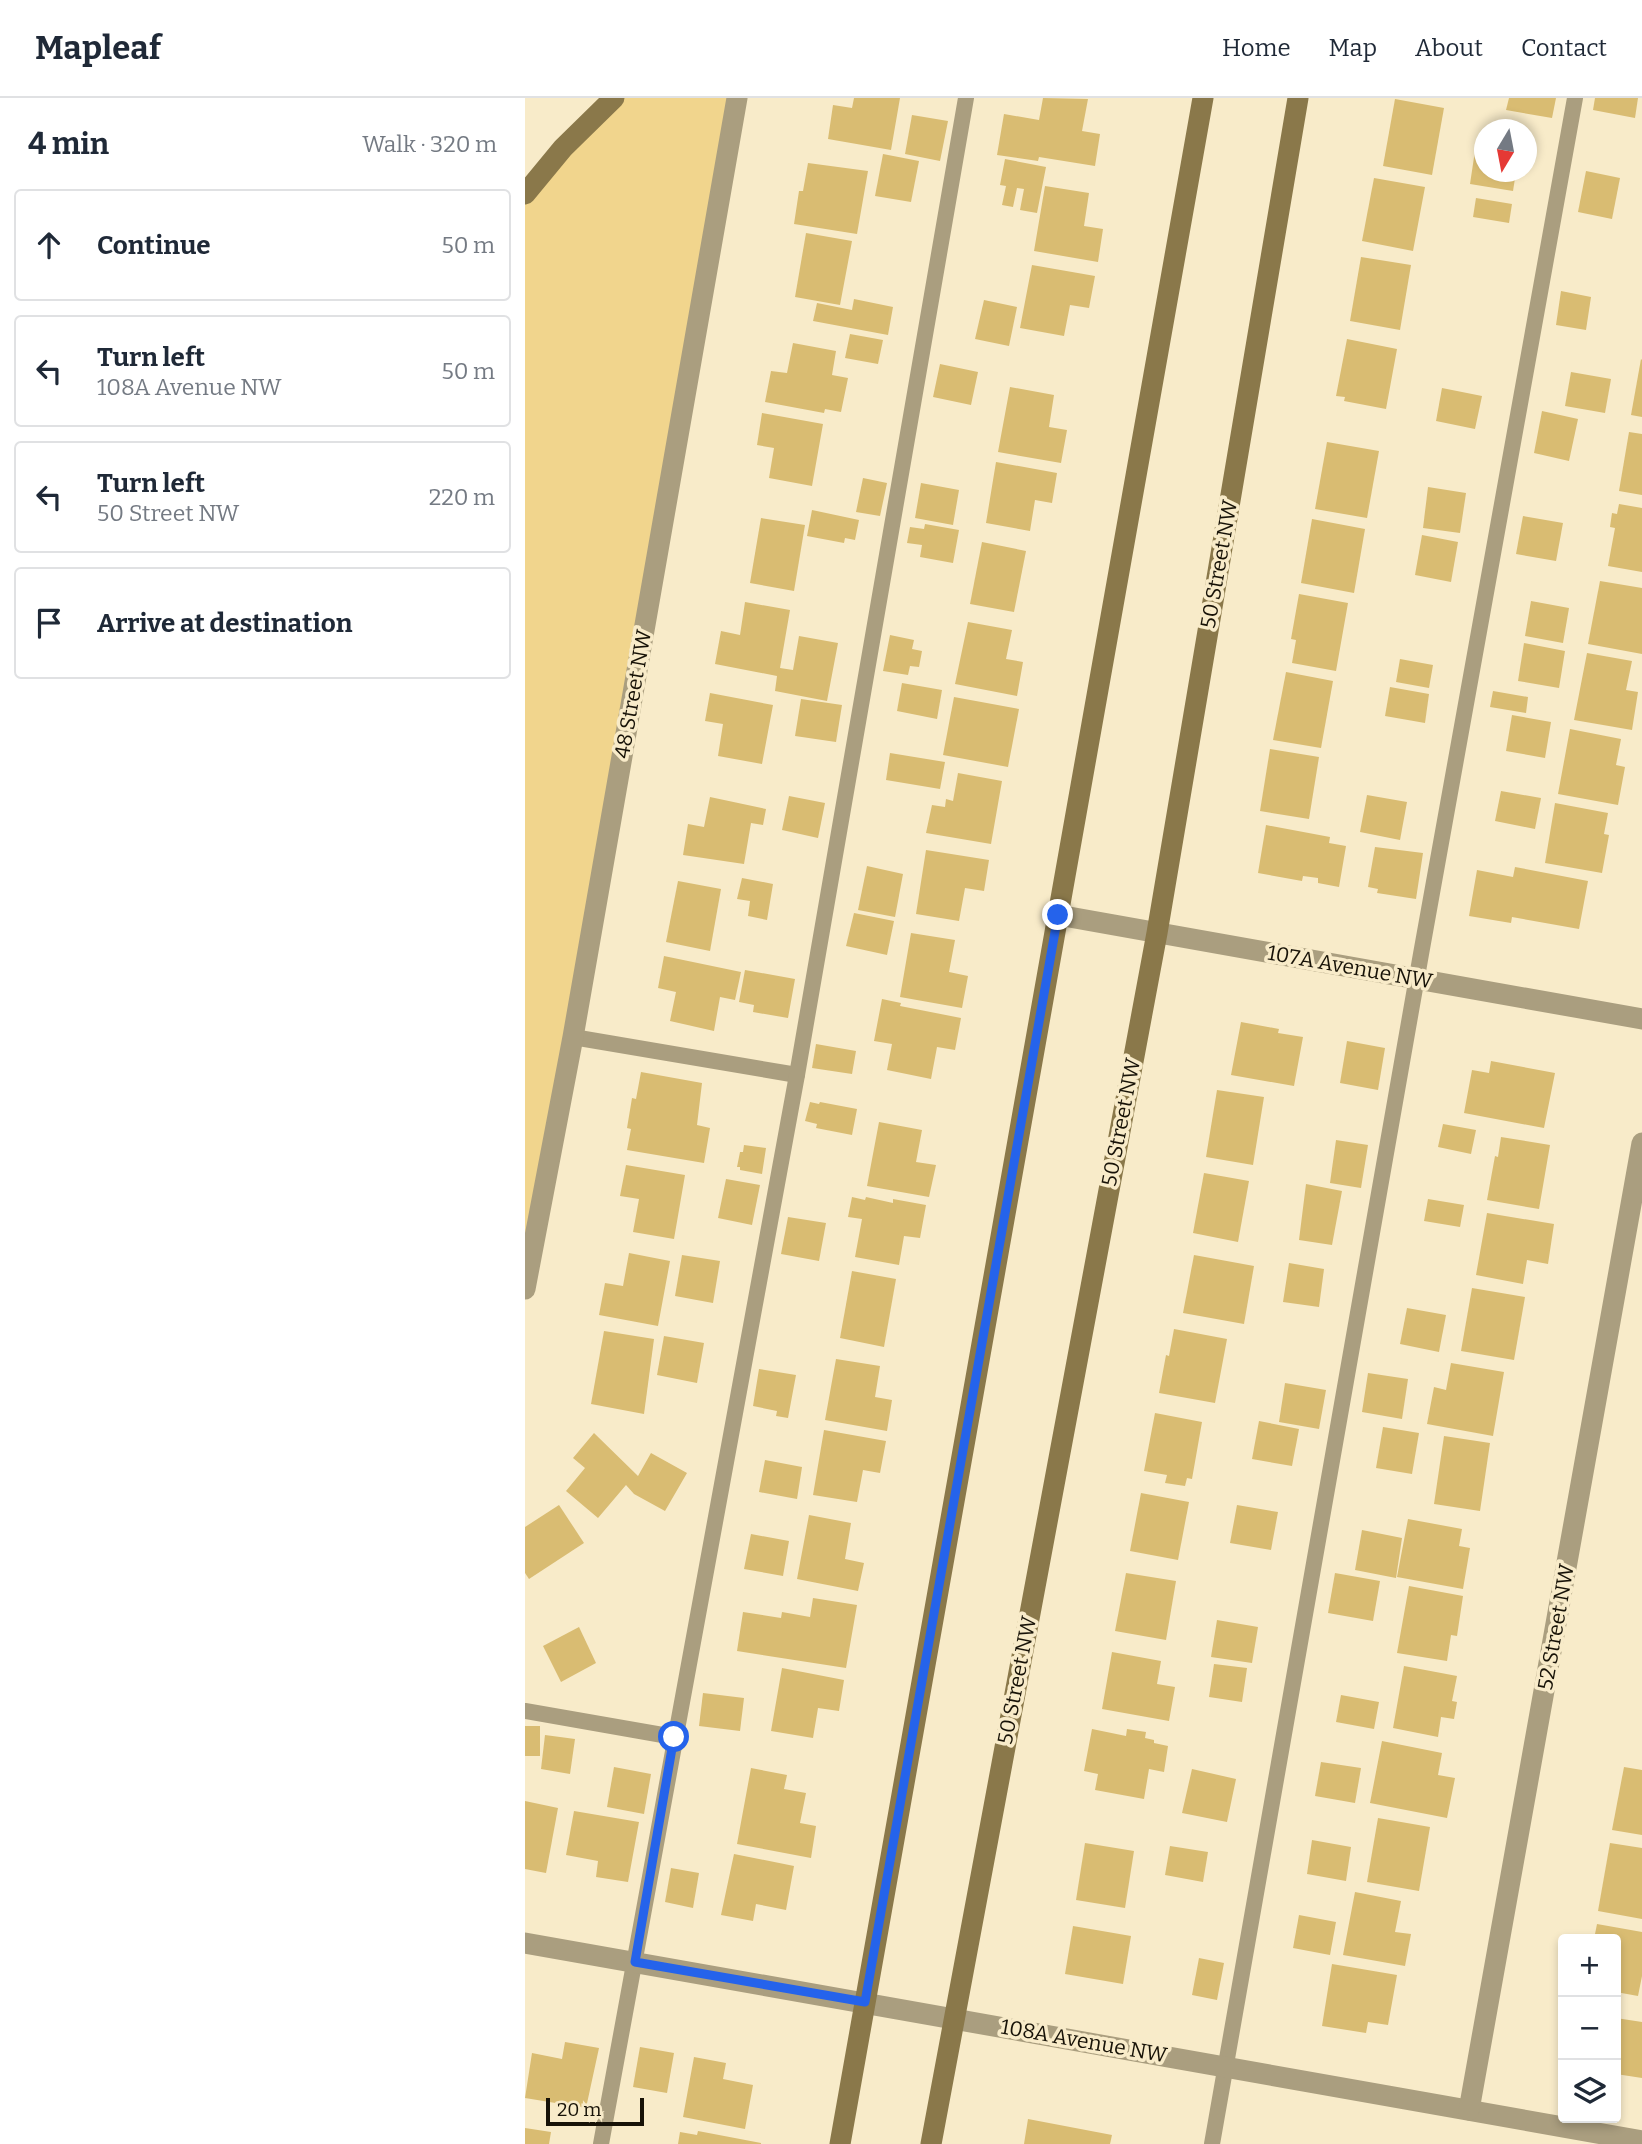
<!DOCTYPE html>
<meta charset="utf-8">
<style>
body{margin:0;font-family:Bitter,serif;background:#f6f6f7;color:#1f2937}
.controls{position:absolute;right:21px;bottom:21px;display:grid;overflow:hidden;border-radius:7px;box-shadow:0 4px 10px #0003}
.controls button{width:63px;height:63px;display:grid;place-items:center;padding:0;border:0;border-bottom:2px solid #e0e1e3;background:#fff;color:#1f2937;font:35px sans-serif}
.compass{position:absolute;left:949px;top:21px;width:63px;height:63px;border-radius:50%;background:#fff;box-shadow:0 4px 10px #0003;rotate:190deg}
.scale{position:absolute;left:21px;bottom:18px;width:98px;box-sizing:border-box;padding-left:7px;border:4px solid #171207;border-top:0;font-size:19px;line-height:24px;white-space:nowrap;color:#171207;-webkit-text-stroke:5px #f8ebc9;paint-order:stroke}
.stop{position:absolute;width:21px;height:21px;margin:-16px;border:5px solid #2563eb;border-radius:50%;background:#fff}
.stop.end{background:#2563eb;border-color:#fff;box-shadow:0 2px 7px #0008}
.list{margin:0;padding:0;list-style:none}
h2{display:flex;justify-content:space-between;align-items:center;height:91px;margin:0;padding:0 28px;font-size:30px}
h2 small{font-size:23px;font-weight:400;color:#747a83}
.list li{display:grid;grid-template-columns:46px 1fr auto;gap:21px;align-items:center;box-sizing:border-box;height:112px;margin:0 14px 14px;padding:0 14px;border:2px solid #e0e1e3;border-radius:7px}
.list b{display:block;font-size:26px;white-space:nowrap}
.list p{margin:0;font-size:23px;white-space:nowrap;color:#747a83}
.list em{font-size:23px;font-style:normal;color:#747a83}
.icon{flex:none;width:38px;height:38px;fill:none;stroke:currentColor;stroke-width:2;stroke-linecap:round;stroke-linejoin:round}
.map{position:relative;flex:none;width:1117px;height:2046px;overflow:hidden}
header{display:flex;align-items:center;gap:42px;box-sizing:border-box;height:98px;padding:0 35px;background:#fff;border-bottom:2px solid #e0e1e3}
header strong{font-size:33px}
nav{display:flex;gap:38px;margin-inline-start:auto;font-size:24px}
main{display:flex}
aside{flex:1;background:#fff}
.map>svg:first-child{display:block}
.green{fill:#f1d58d}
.building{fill:#d9bc72}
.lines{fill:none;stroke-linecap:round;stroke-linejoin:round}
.lane{stroke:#aa9e7f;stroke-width:16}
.street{stroke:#aa9e7f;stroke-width:21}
.secondary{stroke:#8a784a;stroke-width:21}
.route{stroke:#2563eb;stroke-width:9}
.labels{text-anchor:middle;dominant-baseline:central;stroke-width:7;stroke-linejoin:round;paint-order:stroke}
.street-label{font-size:21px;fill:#171207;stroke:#f8ebc9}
</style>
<header>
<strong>Mapleaf</strong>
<nav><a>Home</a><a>Map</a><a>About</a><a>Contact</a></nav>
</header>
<main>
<aside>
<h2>4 min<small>Walk · 320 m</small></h2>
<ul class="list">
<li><svg class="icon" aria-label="ahead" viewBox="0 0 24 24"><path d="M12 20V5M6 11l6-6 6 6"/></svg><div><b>Continue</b></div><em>50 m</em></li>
<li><svg class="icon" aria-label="left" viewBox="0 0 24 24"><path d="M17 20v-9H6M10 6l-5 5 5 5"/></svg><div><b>Turn left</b><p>108A Avenue NW</p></div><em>50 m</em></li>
<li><svg class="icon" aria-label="left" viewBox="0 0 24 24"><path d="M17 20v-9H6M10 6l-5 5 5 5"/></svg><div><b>Turn left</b><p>50 Street NW</p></div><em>220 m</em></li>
<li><svg class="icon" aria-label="arrive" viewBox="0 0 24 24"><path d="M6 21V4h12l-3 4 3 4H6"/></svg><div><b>Arrive at destination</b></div></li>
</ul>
</aside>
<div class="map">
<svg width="1117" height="2046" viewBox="0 0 1117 2046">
<rect width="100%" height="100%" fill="#f8ebc9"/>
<path class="green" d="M 89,0 L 212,0 L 0,1191 L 0,96 Z"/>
<g class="building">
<path d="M 329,0 L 375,0 L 366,52 L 303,41 L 308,7 L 327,10 Z"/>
<path d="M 518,0 L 563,1 L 557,33 L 575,36 L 570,68 L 514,59 L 513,63 L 472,57 L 479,16 L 514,22 Z"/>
<path d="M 984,0 L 1031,0 L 1027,20 L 981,12 Z"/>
<path d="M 1070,0 L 1113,0 L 1110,20 L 1068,12 Z"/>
<path d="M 870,1 L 919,10 L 907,77 L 858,68 Z"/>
<path d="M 387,17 L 423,23 L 415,63 L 380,56 Z"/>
<path d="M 951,46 L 960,47 L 960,74 L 991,74 L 988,93 L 945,86 Z"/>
<path d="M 358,56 L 394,63 L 386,104 L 350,98 Z"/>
<path d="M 480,61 L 521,69 L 512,115 L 495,112 L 499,91 L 492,90 L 488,109 L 477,107 L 481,88 L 475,87 Z"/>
<path d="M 283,65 L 343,73 L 332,136 L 269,126 L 274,93 L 278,93 Z"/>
<path d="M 1061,73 L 1095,80 L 1087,121 L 1053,114 Z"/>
<path d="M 849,80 L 900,89 L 888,153 L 837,143 Z"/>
<path d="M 520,88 L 564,95 L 559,128 L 578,131 L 573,164 L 509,153 Z"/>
<path d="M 951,100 L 987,106 L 984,125 L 948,119 Z"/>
<path d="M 281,135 L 327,143 L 315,207 L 270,199 Z"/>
<path d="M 836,159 L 886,167 L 875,232 L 825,223 Z"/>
<path d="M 507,167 L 570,178 L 564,210 L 545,207 L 539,238 L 495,230 Z"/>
<path d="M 1036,193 L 1066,199 L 1061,232 L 1031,227 Z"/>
<path d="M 329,201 L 368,209 L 363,237 L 288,223 L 292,205 L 327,212 Z"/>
<path d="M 459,202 L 492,209 L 484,248 L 450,241 Z"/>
<path d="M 325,236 L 358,242 L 353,266 L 320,260 Z"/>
<path d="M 822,241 L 872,251 L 861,311 L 819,303 L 820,299 L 811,298 Z"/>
<path d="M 268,245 L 311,253 L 307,277 L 323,280 L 316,314 L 300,311 L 299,315 L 240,304 L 246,273 L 262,275 Z"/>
<path d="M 1116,261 L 1117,262 L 1117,319 L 1106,317 Z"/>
<path d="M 415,266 L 453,274 L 446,307 L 408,299 Z"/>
<path d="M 1046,274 L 1086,281 L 1080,315 L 1040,308 Z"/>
<path d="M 485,289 L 529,297 L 524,329 L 542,332 L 536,365 L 473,354 Z"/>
<path d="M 917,290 L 957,298 L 950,331 L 911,323 Z"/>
<path d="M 1017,313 L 1053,321 L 1044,363 L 1009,355 Z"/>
<path d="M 237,315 L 298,326 L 287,388 L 244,380 L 249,350 L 232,347 Z"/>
<path d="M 1104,334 L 1117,336 L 1117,397 L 1094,393 Z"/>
<path d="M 802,344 L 854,353 L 842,420 L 790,411 Z"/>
<path d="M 471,364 L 532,375 L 527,405 L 510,402 L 505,433 L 461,425 Z"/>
<path d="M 338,380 L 362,385 L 355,418 L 331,414 Z"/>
<path d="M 396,385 L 434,392 L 428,427 L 390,420 Z"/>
<path d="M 903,389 L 941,395 L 935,435 L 898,430 Z"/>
<path d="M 1094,406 L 1117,410 L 1117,474 L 1083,468 L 1090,430 L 1085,429 L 1087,415 L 1092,416 Z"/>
<path d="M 287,412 L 334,422 L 330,442 L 320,440 L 319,445 L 282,438 Z"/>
<path d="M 998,418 L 1038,425 L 1031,463 L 991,456 Z"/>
<path d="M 236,420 L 280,427 L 269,493 L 225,485 Z"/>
<path d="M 787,421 L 840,431 L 829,495 L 776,485 Z"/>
<path d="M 400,426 L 434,432 L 428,465 L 395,459 L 397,447 L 382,445 L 385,429 L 399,431 Z"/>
<path d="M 897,437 L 933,444 L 926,484 L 890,477 Z"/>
<path d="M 457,444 L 501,453 L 489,514 L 445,506 Z"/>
<path d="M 1075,483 L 1117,490 L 1117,556 L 1063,546 Z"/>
<path d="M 774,496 L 823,505 L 811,573 L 767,565 L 771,542 L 766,541 Z"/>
<path d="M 1006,503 L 1044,510 L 1038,545 L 1000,538 Z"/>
<path d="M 220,504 L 265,512 L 255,570 L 268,572 L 274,538 L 313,545 L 302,603 L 250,593 L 252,578 L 190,566 L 196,533 L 215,537 Z"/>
<path d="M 443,524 L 487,532 L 481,561 L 498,564 L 492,598 L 430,586 Z"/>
<path d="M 365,537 L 389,542 L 387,551 L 397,553 L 394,569 L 385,568 L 383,577 L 358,573 Z"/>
<path d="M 999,545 L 1040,553 L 1034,590 L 993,583 Z"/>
<path d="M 1062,555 L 1107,563 L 1101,592 L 1113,594 L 1107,632 L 1049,622 Z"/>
<path d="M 875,561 L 908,567 L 904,590 L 871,584 Z"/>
<path d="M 761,574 L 808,583 L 796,650 L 748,642 Z"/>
<path d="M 377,585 L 417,592 L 412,621 L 372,613 Z"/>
<path d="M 865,589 L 904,596 L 900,625 L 860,618 Z"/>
<path d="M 968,593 L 1003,599 L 1001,615 L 965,609 Z"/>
<path d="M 185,595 L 248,607 L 237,666 L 193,658 L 198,626 L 180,623 Z"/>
<path d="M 429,599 L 494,611 L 483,669 L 418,657 Z"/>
<path d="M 276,601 L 317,607 L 311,644 L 270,638 Z"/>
<path d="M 987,617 L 1026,624 L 1020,660 L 981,653 Z"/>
<path d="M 1045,631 L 1096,641 L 1091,667 L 1100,669 L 1093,707 L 1033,696 Z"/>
<path d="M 745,651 L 794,659 L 784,721 L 735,713 Z"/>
<path d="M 365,655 L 420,664 L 415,691 L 361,682 Z"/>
<path d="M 433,675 L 477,683 L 466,746 L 401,735 L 407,707 L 420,709 L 421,701 L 428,703 Z"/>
<path d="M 976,693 L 1016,700 L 1010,731 L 970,723 Z"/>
<path d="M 842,697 L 882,704 L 875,742 L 835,734 Z"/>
<path d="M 264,698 L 300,705 L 293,740 L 257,732 Z"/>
<path d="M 185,699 L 241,711 L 238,727 L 226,725 L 219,766 L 158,757 L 163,726 L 179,729 Z"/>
<path d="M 1030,705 L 1083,715 L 1079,736 L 1084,737 L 1077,775 L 1020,765 Z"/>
<path d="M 741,727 L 805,739 L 804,745 L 821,748 L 814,789 L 793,785 L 793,780 L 778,778 L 777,783 L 733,775 Z"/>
<path d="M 850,749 L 898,755 L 891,801 L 852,795 L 853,791 L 843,789 Z"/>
<path d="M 401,752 L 464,762 L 459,793 L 440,790 L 434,823 L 391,816 Z"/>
<path d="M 342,768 L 378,776 L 370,819 L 333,812 Z"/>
<path d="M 990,769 L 1063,783 L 1054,831 L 987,819 L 986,825 L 944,818 L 952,772 L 988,779 Z"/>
<path d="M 217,780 L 248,786 L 242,822 L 223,818 L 225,803 L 212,801 Z"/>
<path d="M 153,783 L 196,791 L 185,853 L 141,844 Z"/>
<path d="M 329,815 L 369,823 L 362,857 L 321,848 Z"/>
<path d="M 386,835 L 430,842 L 424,874 L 443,878 L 437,910 L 375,899 Z"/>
<path d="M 139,858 L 216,874 L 210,902 L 195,899 L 189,933 L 145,923 L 151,894 L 133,890 Z"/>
<path d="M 220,872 L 270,881 L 263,920 L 228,914 L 229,907 L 214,904 Z"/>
<path d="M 357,901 L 376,905 L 375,908 L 436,920 L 430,952 L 412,949 L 406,981 L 362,972 L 367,946 L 349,943 Z"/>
<path d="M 716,924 L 754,931 L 753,935 L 778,939 L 769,988 L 706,977 Z"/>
<path d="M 822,943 L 860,950 L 853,992 L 815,985 Z"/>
<path d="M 291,946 L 331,953 L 327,976 L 287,970 Z"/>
<path d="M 966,963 L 1030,975 L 1019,1030 L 939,1015 L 947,972 L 964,975 Z"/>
<path d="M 116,974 L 177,985 L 172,1027 L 185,1030 L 179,1065 L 102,1052 L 106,1031 L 102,1030 L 107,1000 L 111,1001 Z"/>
<path d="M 692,992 L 739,999 L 728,1067 L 681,1059 Z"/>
<path d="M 285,1004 L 294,1006 L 295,1004 L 332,1011 L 327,1037 L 291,1030 L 292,1026 L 280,1023 Z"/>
<path d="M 354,1024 L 397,1032 L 391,1064 L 411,1067 L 404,1099 L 342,1088 Z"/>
<path d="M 918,1026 L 951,1032 L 946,1056 L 913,1049 Z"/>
<path d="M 976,1039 L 1025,1047 L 1014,1111 L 962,1102 L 970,1058 L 973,1059 Z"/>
<path d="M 811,1042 L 843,1047 L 836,1090 L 805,1085 Z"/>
<path d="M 219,1047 L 241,1050 L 237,1076 L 215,1072 L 215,1069 L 212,1069 L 215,1054 L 218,1054 Z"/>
<path d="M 101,1067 L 160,1077 L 149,1141 L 108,1134 L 114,1101 L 95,1098 Z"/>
<path d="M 679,1075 L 724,1083 L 713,1144 L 668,1135 Z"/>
<path d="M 201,1081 L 235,1087 L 227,1127 L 193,1120 Z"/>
<path d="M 781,1086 L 817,1093 L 807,1147 L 774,1142 Z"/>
<path d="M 327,1099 L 340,1102 L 341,1099 L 368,1105 L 368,1101 L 401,1107 L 395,1140 L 379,1138 L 374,1167 L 330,1159 L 337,1121 L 323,1119 Z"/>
<path d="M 903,1101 L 939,1107 L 935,1129 L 899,1123 Z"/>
<path d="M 962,1115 L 1029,1126 L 1023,1166 L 1002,1162 L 998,1186 L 951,1177 Z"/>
<path d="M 263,1119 L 301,1125 L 294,1163 L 256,1156 Z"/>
<path d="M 104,1155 L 145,1163 L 133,1228 L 74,1217 L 80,1185 L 98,1188 Z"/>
<path d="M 157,1157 L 195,1163 L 188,1205 L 150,1198 Z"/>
<path d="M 669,1157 L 729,1168 L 719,1226 L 658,1215 Z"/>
<path d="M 764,1165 L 799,1171 L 794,1209 L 758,1204 Z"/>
<path d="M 327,1173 L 371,1181 L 359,1249 L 315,1240 Z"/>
<path d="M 947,1190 L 1000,1199 L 989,1262 L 936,1253 Z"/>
<path d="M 882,1210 L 921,1217 L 914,1254 L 875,1246 Z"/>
<path d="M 649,1231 L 702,1241 L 690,1305 L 634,1295 L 641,1257 L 644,1258 Z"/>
<path d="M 79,1233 L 129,1241 L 119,1316 L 66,1306 Z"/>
<path d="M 139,1238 L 179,1245 L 172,1285 L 132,1277 Z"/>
<path d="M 311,1261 L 355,1268 L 350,1299 L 367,1302 L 362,1333 L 300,1322 Z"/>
<path d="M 926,1265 L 979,1274 L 968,1338 L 902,1326 L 909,1289 L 921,1292 Z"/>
<path d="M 234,1271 L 271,1277 L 263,1320 L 251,1318 L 252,1313 L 228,1308 Z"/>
<path d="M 843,1275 L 883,1281 L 877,1321 L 837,1314 Z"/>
<path d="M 760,1285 L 801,1292 L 794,1331 L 754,1324 Z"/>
<path d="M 630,1315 L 677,1324 L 667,1381 L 662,1380 L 660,1388 L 640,1385 L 642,1377 L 619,1373 Z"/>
<path d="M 734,1323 L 774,1331 L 767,1368 L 727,1361 Z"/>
<path d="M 858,1329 L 894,1335 L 887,1376 L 851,1370 Z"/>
<path d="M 299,1332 L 361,1343 L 355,1375 L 338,1372 L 332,1404 L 288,1397 Z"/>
<path d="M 69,1335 L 113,1378 L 126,1355 L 162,1375 L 140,1413 L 109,1396 L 101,1387 L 73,1420 L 41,1393 L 60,1370 L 48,1360 Z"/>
<path d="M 919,1338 L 965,1345 L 955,1413 L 909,1406 Z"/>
<path d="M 240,1362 L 277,1369 L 272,1401 L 234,1394 Z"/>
<path d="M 616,1395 L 664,1404 L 653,1462 L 605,1453 Z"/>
<path d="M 34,1407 L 59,1445 L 4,1481 L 0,1475 L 0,1429 Z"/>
<path d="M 712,1407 L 753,1414 L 746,1452 L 705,1445 Z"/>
<path d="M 284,1417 L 326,1425 L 320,1461 L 339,1465 L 333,1493 L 272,1481 Z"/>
<path d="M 883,1421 L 937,1431 L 934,1448 L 945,1450 L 938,1491 L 872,1479 Z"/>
<path d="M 837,1432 L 877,1440 L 871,1480 L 830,1472 Z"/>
<path d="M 226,1436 L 264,1443 L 258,1478 L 219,1471 Z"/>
<path d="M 601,1475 L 651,1483 L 641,1542 L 590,1533 Z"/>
<path d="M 810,1475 L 855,1483 L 848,1523 L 803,1515 Z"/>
<path d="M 884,1488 L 938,1498 L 932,1538 L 926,1537 L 922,1563 L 872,1555 Z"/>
<path d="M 288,1500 L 332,1507 L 321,1570 L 212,1553 L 218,1514 L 256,1520 L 257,1514 L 285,1519 Z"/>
<path d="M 692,1522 L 733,1529 L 727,1565 L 686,1559 Z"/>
<path d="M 54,1529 L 71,1565 L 36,1584 L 18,1548 Z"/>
<path d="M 587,1554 L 636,1563 L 632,1586 L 650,1589 L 644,1623 L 577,1611 Z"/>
<path d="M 689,1566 L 722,1570 L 717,1604 L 684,1599 Z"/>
<path d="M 879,1568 L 932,1578 L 927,1603 L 932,1604 L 929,1621 L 916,1619 L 913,1639 L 868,1630 Z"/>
<path d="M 257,1570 L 319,1582 L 314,1613 L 293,1610 L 288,1640 L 246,1633 Z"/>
<path d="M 178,1595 L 219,1600 L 215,1633 L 174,1628 Z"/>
<path d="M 816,1597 L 854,1604 L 849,1631 L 811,1624 Z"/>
<rect x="0" y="1628" width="15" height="30"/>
<path d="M 567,1631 L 601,1638 L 602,1631 L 621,1634 L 620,1640 L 629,1642 L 629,1645 L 643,1648 L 639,1674 L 624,1671 L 619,1701 L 570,1692 L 573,1676 L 559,1673 Z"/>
<path d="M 20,1637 L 50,1641 L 45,1676 L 16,1671 Z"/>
<path d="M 857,1643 L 917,1655 L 913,1677 L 930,1680 L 922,1720 L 845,1705 Z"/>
<path d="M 796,1664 L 836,1670 L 830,1705 L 790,1698 Z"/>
<path d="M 89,1669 L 126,1676 L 119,1716 L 82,1709 Z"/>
<path d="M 1099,1669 L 1117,1672 L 1117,1737 L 1087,1732 Z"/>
<path d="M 226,1670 L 262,1677 L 259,1691 L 281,1695 L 275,1725 L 291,1728 L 286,1760 L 212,1746 Z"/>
<path d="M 667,1671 L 711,1681 L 702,1724 L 657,1715 Z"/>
<path d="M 0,1703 L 33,1710 L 21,1775 L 0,1771 Z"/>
<path d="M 49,1713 L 114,1724 L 103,1784 L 71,1779 L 73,1763 L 41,1757 Z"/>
<path d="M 853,1720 L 905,1729 L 894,1793 L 842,1784 Z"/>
<path d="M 787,1742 L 826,1749 L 821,1783 L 782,1776 Z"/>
<path d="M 560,1745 L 609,1753 L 600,1810 L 551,1802 Z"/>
<path d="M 1085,1745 L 1117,1750 L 1117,1821 L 1073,1813 Z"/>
<path d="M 645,1748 L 683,1754 L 678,1784 L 640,1777 Z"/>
<path d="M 209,1756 L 269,1768 L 261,1812 L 231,1806 L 228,1823 L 196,1817 Z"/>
<path d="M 146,1770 L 174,1775 L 168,1810 L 140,1804 Z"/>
<path d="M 830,1794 L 876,1803 L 870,1834 L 886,1836 L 880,1868 L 818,1857 Z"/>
<path d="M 774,1817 L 811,1824 L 805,1857 L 768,1850 Z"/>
<path d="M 1072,1826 L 1117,1834 L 1117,1878 L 1113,1898 L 1091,1894 L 1091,1841 L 1069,1841 Z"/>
<path d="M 548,1828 L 606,1838 L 598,1886 L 540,1876 Z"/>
<path d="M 674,1860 L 699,1865 L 692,1902 L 667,1897 Z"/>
<path d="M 807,1866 L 872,1877 L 863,1927 L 843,1924 L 841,1935 L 797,1928 Z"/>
<path d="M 1091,1920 L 1117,1924 L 1117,1980 L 1091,1976 Z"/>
<path d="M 40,1944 L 74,1950 L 61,2010 L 0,2000 L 7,1955 L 37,1961 Z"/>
<path d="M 115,1949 L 149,1955 L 142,1995 L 108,1989 Z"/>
<path d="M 169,1959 L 201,1965 L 198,1981 L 228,1987 L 220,2031 L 158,2019 Z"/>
<path d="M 503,2021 L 587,2037 L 585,2046 L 499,2046 Z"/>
<path d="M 0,2030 L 26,2034 L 24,2046 L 0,2046 Z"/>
<path d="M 173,2033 L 236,2045 L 236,2046 L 153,2046 L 155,2034 L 172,2037 Z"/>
</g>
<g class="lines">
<g class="lane">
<path d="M 48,939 L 272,977"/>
<path d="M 0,1613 L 149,1639"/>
<path d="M 76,2046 L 272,977 L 441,0"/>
<path d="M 687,2046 L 896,856 L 1050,0"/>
</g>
<g class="street">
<path d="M 533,817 L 1117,921"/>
<path d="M 0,1191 L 48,939 L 212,0"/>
<path d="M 0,1845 L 1117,2043"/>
<path d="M 944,2012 L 1117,1045"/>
</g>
<g class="secondary">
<path d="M 0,96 L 38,50 L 89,0"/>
<path d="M 315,2046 L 678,0"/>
<path d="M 406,2046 L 632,835 L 773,0"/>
</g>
</g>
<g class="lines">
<path class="route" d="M 149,1639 L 110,1864 L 340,1904 L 533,817"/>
</g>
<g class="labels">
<g class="street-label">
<text transform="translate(694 466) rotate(-80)">50 Street NW</text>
<text transform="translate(108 596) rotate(-80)">48 Street NW</text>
<text transform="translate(825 869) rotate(10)">107A Avenue NW</text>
<text transform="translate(596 1024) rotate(-79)">50 Street NW</text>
<text transform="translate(1031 1529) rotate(-80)">52 Street NW</text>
<text transform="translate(492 1582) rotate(-79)">50 Street NW</text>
<text transform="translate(559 1943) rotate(10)">108A Avenue NW</text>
</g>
</g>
</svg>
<div class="controls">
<button>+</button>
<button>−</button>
<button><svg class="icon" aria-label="layers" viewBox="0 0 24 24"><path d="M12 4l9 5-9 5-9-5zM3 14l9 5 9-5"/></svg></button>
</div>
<svg class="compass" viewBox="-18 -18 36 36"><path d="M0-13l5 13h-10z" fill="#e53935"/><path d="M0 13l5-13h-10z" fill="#747a83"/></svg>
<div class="scale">20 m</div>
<div class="stop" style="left:149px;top:1639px"></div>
<div class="stop end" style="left:533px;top:817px"></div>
</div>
</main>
